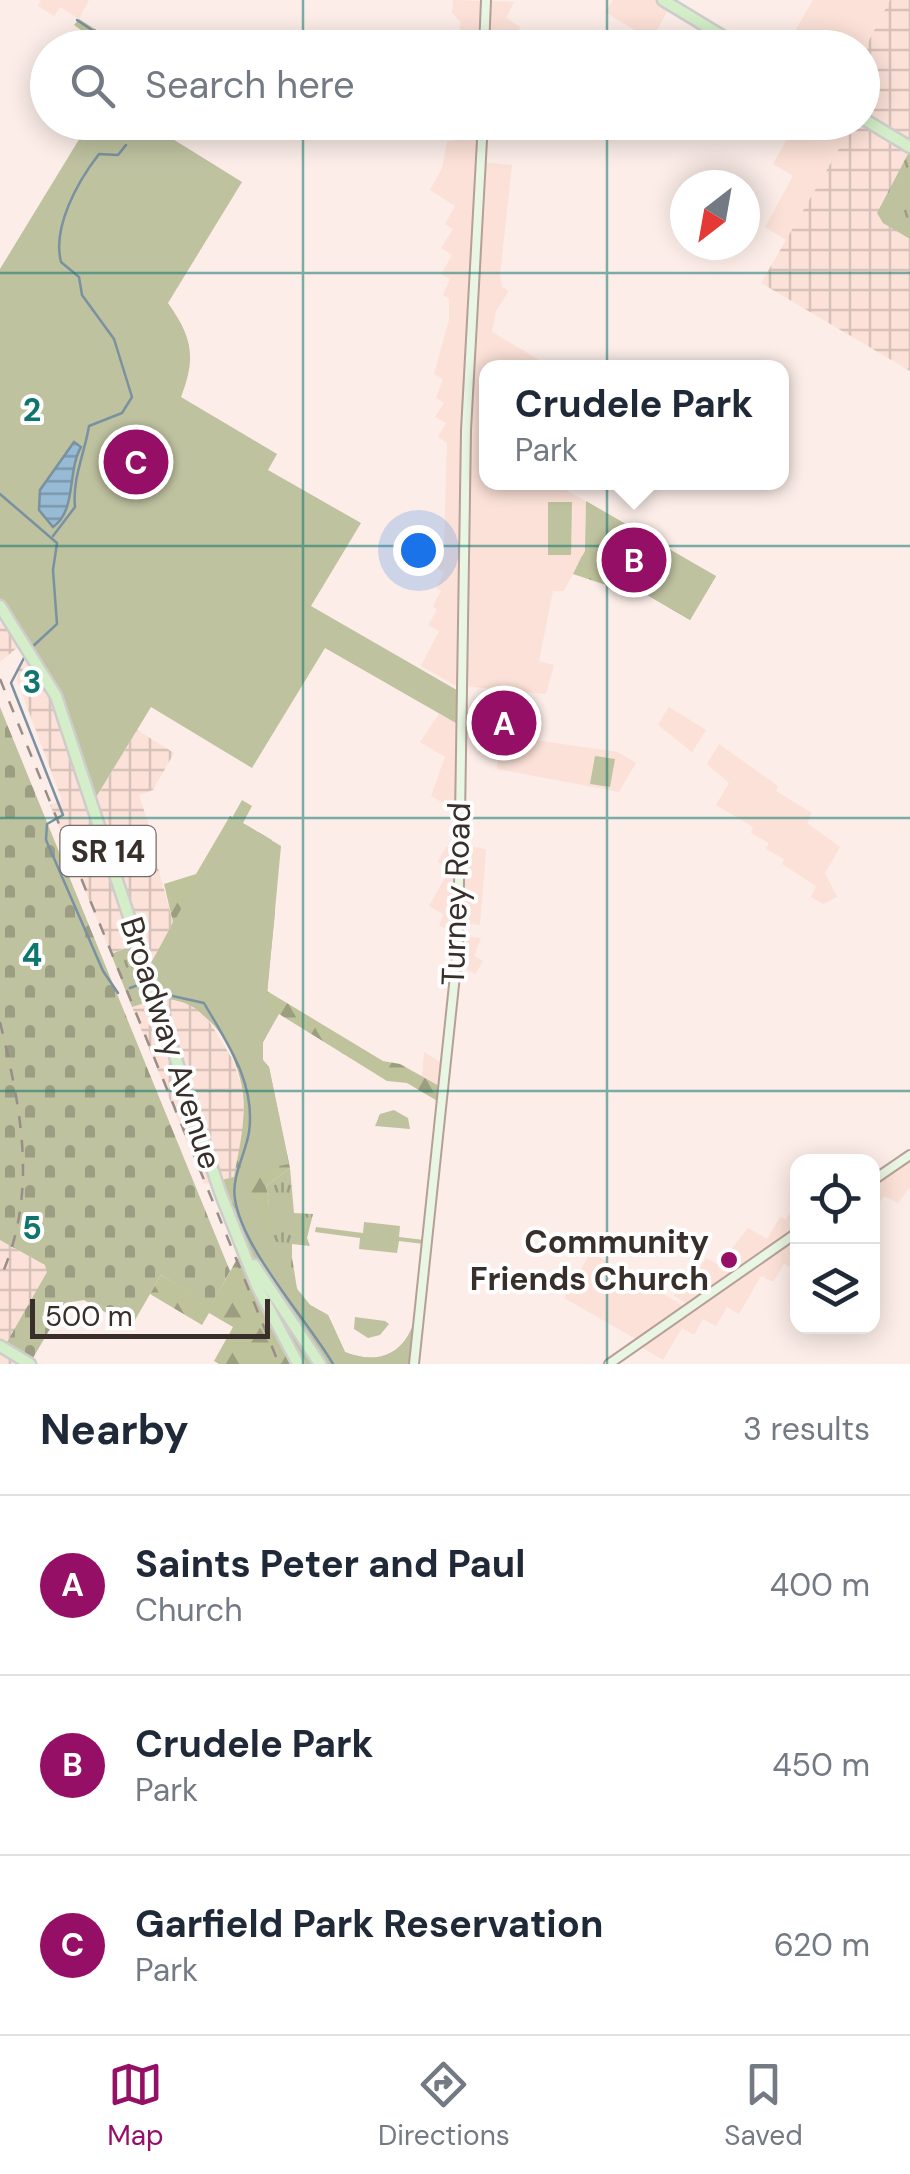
<!DOCTYPE html>
<style>
body{margin:0;font-family:"DM Sans",sans-serif;background:#f2f2f3;color:#1f2937}
.controls{position:absolute;right:30px;bottom:30px;display:grid;overflow:hidden;border-radius:20px;box-shadow:0 5px 25px #0003}
.controls button{width:90px;height:90px;display:grid;place-items:center;padding:0;border:0;border-bottom:2px solid #e0e1e3;background:#fff;color:#1f2937;font:50px sans-serif}
.compass{position:absolute;left:670px;top:170px;width:90px;height:90px;border-radius:50%;background:#fff;box-shadow:0 5px 25px #0003;rotate:211deg}
.scale{position:absolute;left:30px;bottom:25px;width:240px;box-sizing:border-box;padding-left:10px;border:5px solid #382f2b;border-top:0;font-size:28px;line-height:35px;white-space:nowrap;color:#382f2b;-webkit-text-stroke:8px #fefefe;paint-order:stroke}
.you{position:absolute;left:418px;top:550px;width:35px;height:35px;margin:-25px;border:8px solid #fff;border-radius:50%;background:#1a73e8;box-shadow:0 0 0 15px #1a73e833}
.badge{display:grid;place-items:center;width:65px;height:65px;border-radius:50%;background:#960f66;color:#fff;font-size:32px;font-weight:700}
.pin{position:absolute;translate:-50% -50%;border:5px solid #fff;box-shadow:0 2px 10px #0006}
.popup{position:absolute;left:479px;top:360px;width:310px;height:130px;box-sizing:border-box;display:grid;place-content:center;border-radius:20px;background:#fff;filter:drop-shadow(0 2px 8px #0005);font-size:32px;white-space:nowrap;color:#747a83}
.popup b{font-size:38px;color:#1f2937}
.popup::after{content:'';position:absolute;left:50%;top:100%;margin-left:-20px;border:20px solid transparent;border-top-color:#fff}
.list{margin:0;padding:0;list-style:none}
h2{display:flex;justify-content:space-between;align-items:center;height:130px;margin:0;padding:0 40px;font-size:42px}
h2 small{font-size:32px;font-weight:400;color:#747a83}
.list li{display:grid;grid-template-columns:65px 1fr auto;gap:30px;align-items:center;box-sizing:border-box;height:180px;padding:0 40px;border-top:2px solid #e0e1e3}
.list b{display:block;font-size:38px;white-space:nowrap}
.list p{margin:0;font-size:32px;white-space:nowrap;color:#747a83}
.list em{font-size:32px;font-style:normal;color:#747a83}
.icon{flex:none;width:55px;height:55px;fill:none;stroke:currentColor;stroke-width:2;stroke-linecap:round;stroke-linejoin:round}
.map{position:relative;flex:none;width:910px;height:1364px;overflow:hidden}
.search{position:absolute;background:#fff;box-shadow:0 5px 25px #0003;left:30px;right:30px;top:30px;height:110px;display:flex;align-items:center;gap:25px;box-sizing:border-box;padding:0 35px;border-radius:55px;color:#747a83;font-size:38px}
.sheet{height:670px;background:#fff}
nav{display:flex;justify-content:space-around;align-items:center;box-sizing:border-box;height:140px;border-top:2px solid #e0e1e3;background:#fff;font-size:28px;color:#747a83}
nav a{display:grid;justify-items:center;gap:5px}
nav .on{color:#960f66}
.map>svg:first-child{display:block}
.built{fill:#fbe1d7}
.industrial{fill:url(#industrial-grid)}
.grass{fill:url(#grass-tufts)}
.forest{fill:url(#forest-firs)}
.cemetery{fill:url(#cemetery-stones)}
.park{fill:#bec29f}
.water{fill:url(#water-rules);stroke:#7a91a1;stroke-width:2.5}
.lines{fill:none;stroke-linecap:round;stroke-linejoin:round}
.stream{stroke:#7a91a1;stroke-width:2.5}
.secondary-casing{stroke:#b69f97;stroke-width:12}
.primary-casing{stroke:#cfcdcc;stroke-width:15}
.secondary{stroke:#e9f6e3;stroke-width:8}
.primary{stroke:#d3eec8;stroke-width:10}
.rail{stroke:#998d88;stroke-width:2.5;stroke-dasharray:12 12;stroke-linecap:butt}
.grid{fill:none;stroke:#0f766e;stroke-width:2.5;stroke-opacity:0.55}
.poi-dot{fill:#960f66;stroke:#fefefe;stroke-width:4}
.labels{text-anchor:middle;dominant-baseline:central;stroke-width:8;stroke-linejoin:round;paint-order:stroke}
.shield{fill:#fefefe;stroke:#736d6a;stroke-width:2.5}
.shield-label{font-size:30px;font-weight:bold;fill:#382f2b}
.street-label{font-size:32px;fill:#382f2b;stroke:#fefefe}
.poi-label{font-size:32px;font-weight:bold;fill:#382f2b;stroke:#fefefe;text-anchor:end}
.grid-label{font-size:32px;text-anchor:middle;font-weight:bold;fill:#0f766e;stroke:#fefefe;stroke-width:8;stroke-linejoin:round;paint-order:stroke}
</style>
<div class="map">
<svg width="910" height="1364" viewBox="0 0 910 1364">
<defs>
<pattern id="industrial-grid" width="8" height="8" patternUnits="userSpaceOnUse" patternTransform="scale(2.5)"><rect width="8" height="8" fill="#fbe1d7"/><path d="M0 4h8M4 0v8" fill="none" stroke="#d8c1b9"/></pattern>
<pattern id="grass-tufts" width="24" height="20" patternUnits="userSpaceOnUse" patternTransform="scale(2.5)"><rect width="24" height="20" fill="#bec29f"/><path d="M3 7l-1-3M5 7V3M7 7l1-3M15 17l-1-3M17 17v-4M19 17l1-3" fill="none" stroke="#9b9e82"/></pattern>
<pattern id="forest-firs" width="22" height="20" patternUnits="userSpaceOnUse" patternTransform="scale(2.5)"><rect width="22" height="20" fill="#bfc39c"/><path d="M5 1l3.5 6h-7zM16 11l3.5 6h-7z" fill="#9c9f7f"/></pattern>
<pattern id="cemetery-stones" width="16" height="16" patternUnits="userSpaceOnUse" patternTransform="scale(2.5)"><rect width="16" height="16" fill="#bec29f"/><path d="M2 7V4a2 2 0 0 1 4 0v3zM10 15v-3a2 2 0 0 1 4 0v3z" fill="#9b9e82"/></pattern>
<pattern id="water-rules" width="6" height="5" patternUnits="userSpaceOnUse" patternTransform="scale(2.5)"><rect width="6" height="5" fill="#97bbd4"/><path d="M0 2.5h6" fill="none" stroke="#7c98ac"/></pattern>
</defs>
<rect width="100%" height="100%" fill="#fcede8"/>
<g class="built">
<path d="M 41,0 L 89,0 L 79,19 L 60,7 L 54,16 L 38,6 Z"/>
<path d="M 453,0 L 514,2 L 506,18 L 520,27 L 513,47 L 484,47 L 484,43 L 457,40 L 461,22 L 452,13 Z"/>
<path d="M 613,0 L 663,0 L 671,5 L 651,40 L 605,12 Z"/>
<path d="M 813,0 L 890,0 L 863,52 L 862,48 L 785,48 Z"/>
<path d="M 456,123 L 483,123 L 480,162 L 512,165 L 500,275 L 502,287 L 509,291 L 496,311 L 492,332 L 551,367 L 486,368 L 486,482 L 553,483 L 586,501 L 585,552 L 564,591 L 553,591 L 539,661 L 554,665 L 546,694 L 454,685 L 421,666 L 439,631 L 428,625 L 437,610 L 433,606 L 441,591 L 436,588 L 444,572 L 427,562 L 437,544 L 444,545 L 447,443 L 438,437 L 446,423 L 435,417 L 444,403 L 436,398 L 443,379 L 434,374 L 449,320 L 449,298 L 443,295 L 450,279 L 441,274 L 452,255 L 441,248 L 453,229 L 445,224 L 455,206 L 430,190 L 442,168 L 447,141 L 453,141 Z"/>
<path d="M 771,123 L 854,123 L 786,240 L 765,227 L 793,176 L 773,164 L 790,134 Z"/>
<path d="M 669,707 L 706,730 L 692,752 L 658,725 Z"/>
<path d="M 439,714 L 461,726 L 459,812 L 431,796 L 445,757 L 420,742 Z"/>
<path d="M 520,738 L 618,752 L 636,763 L 619,792 L 497,769 L 499,747 L 519,746 Z"/>
<path d="M 719,744 L 778,786 L 776,791 L 812,813 L 807,823 L 840,847 L 825,873 L 837,897 L 823,904 L 811,897 L 816,886 L 782,864 L 784,859 L 766,849 L 769,843 L 751,833 L 753,827 L 716,805 L 729,783 L 707,764 Z"/>
<path d="M 459,844 L 486,849 L 480,925 L 459,923 L 458,936 L 481,938 L 474,956 L 483,961 L 475,974 L 456,963 L 458,936 L 439,925 L 444,915 L 429,906 L 450,869 L 438,862 L 446,847 Z"/>
<path d="M 424,1052 L 447,1066 L 445,1089 L 422,1077 Z"/>
<path d="M 910,1155 L 910,1187 L 898,1203 L 884,1196 L 872,1213 L 872,1169 L 879,1177 Z"/>
<path d="M 797,1200 L 797,1232 L 788,1240 L 797,1246 L 796,1270 L 784,1264 L 773,1282 L 761,1276 L 739,1314 L 727,1307 L 716,1326 L 703,1319 L 694,1335 L 682,1328 L 663,1360 L 636,1344 L 690,1306 L 674,1296 L 686,1275 L 693,1279 L 706,1258 L 719,1265 L 748,1228 L 767,1239 L 780,1217 L 786,1220 Z"/>
<path d="M 591,1252 L 684,1306 L 636,1339 L 564,1298 Z"/>
</g>
<g class="industrial">
<path d="M 890,0 L 910,0 L 910,371 L 761,283 L 854,123 L 862,122 L 863,52 Z"/>
<path d="M 7,618 L 24,642 L 0,662 L 0,623 Z"/>
<path d="M 32,653 L 49,678 L 93,803 L 137,730 L 174,753 L 153,790 L 139,795 L 151,832 L 134,839 L 142,862 L 155,857 L 173,922 L 148,970 L 138,943 L 111,954 L 50,805 L 62,800 L 17,680 L 17,670 Z"/>
<path d="M 161,997 L 191,1004 L 204,1013 L 233,1060 L 243,1091 L 244,1125 L 234,1178 L 204,1184 L 132,1007 Z"/>
<path d="M 0,1240 L 45,1265 L 48,1272 L 4,1347 L 19,1357 L 15,1364 L 0,1364 Z"/>
</g>
<g class="grass">
<path d="M 909,152 L 910,153 L 910,239 L 883,223 L 877,213 Z"/>
<path d="M 139,943 L 157,999 L 132,1007 L 111,954 Z"/>
<path d="M 394,1110 L 408,1118 L 410,1129 L 375,1126 L 380,1114 Z"/>
<path d="M 290,1168 L 294,1213 L 313,1214 L 307,1238 L 310,1246 L 292,1244 L 292,1257 L 275,1257 C 262,1229 273,1215 266,1186 Z"/>
<path d="M 355,1317 L 385,1321 L 389,1324 L 380,1335 L 368,1338 L 354,1329 Z"/>
</g>
<g class="forest">
<path d="M 79,19 L 121,45 L 135,47 L 104,47 L 74,25 Z"/>
<path d="M 582,556 L 716,576 L 690,620 L 637,589 L 633,594 L 573,574 Z"/>
<path d="M 230,816 L 272,840 L 275,913 L 267,991 L 383,1061 L 400,1064 L 441,1087 L 439,1102 L 407,1083 L 387,1081 L 279,1014 L 263,1042 L 263,1060 L 269,1067 L 290,1168 L 266,1186 C 272,1211 267,1232 275,1257 L 292,1257 L 297,1289 L 310,1305 L 328,1315 L 345,1352 C 375,1364 401,1357 413,1325 L 418,1326 L 414,1364 L 219,1364 L 214,1361 L 233,1327 L 209,1313 L 202,1325 L 150,1294 L 161,1275 L 212,1304 L 242,1250 L 217,1181 L 234,1177 C 239,1149 246,1121 243,1093 C 237,1050 206,994 157,999 L 148,970 L 173,922 L 164,884 L 196,874 Z"/>
</g>
<path class="cemetery" d="M 0,707 L 230,1271 L 212,1305 L 161,1275 L 131,1327 L 84,1300 L 65,1303 L 33,1358 L 7,1342 L 47,1272 L 45,1265 L 0,1240 Z"/>
<g class="park">
<path d="M 89,123 L 147,123 L 242,182 L 168,303 C 193,338 196,358 181,397 L 277,454 L 268,470 L 361,523 L 311,606 L 462,693 L 461,726 L 325,648 L 252,768 L 151,707 L 92,804 L 52,683 L 0,607 L 0,269 Z"/>
<path d="M 586,501 L 716,576 L 690,620 L 637,589 L 578,564 L 585,551 Z"/>
<path d="M 548,502 L 572,502 L 571,555 L 548,555 Z"/>
<path d="M 595,756 L 615,759 L 610,787 L 590,784 Z"/>
<path d="M 242,800 L 252,806 L 243,823 L 281,846 L 266,1006 L 278,1014 L 263,1042 L 263,1060 L 269,1067 L 289,1164 L 263,1169 L 250,1178 L 250,1193 L 271,1241 L 292,1244 L 291,1270 L 297,1289 L 310,1305 L 328,1315 L 345,1352 C 375,1364 401,1357 413,1325 L 409,1364 L 328,1364 L 288,1309 L 234,1210 L 252,1106 L 229,1039 L 191,1004 L 156,996 L 147,970 Z"/>
<path d="M 364,1222 L 400,1226 L 399,1237 L 424,1240 L 424,1244 L 399,1241 L 397,1253 L 359,1249 L 360,1238 L 315,1232 L 316,1227 L 363,1233 Z"/>
</g>
<path class="water" d="M 74,442 L 81,447 C 67,471 77,510 53,527 L 39,510 L 40,490 Z"/>
<g class="lines">
<g class="stream">
<path d="M 77,20 L 119,48"/>
<path d="M 129,134 L 134,122"/>
<path d="M 0,494 L 57,543 L 53,570 L 57,624 L 31,648"/>
<path d="M 53,536 L 75,507 C 72,479 85,452 89,426 L 122,413 L 132,397 L 114,339 L 82,295 L 79,277 L 61,262 C 52,227 78,181 99,154 L 118,155 L 126,145"/>
<path d="M 26,654 L 11,683 L 63,815 L 47,824 L 46,840 L 103,971 L 118,993"/>
<path d="M 130,988 L 141,984 L 147,988"/>
<path d="M 159,993 L 204,1003 C 227,1043 256,1083 249,1132 C 246,1153 231,1177 235,1199 C 242,1249 308,1321 333,1364"/>
</g>
<g class="secondary-casing">
<g id="secondary">
<path d="M 484,48 L 486,0"/>
<path d="M 872,1181 L 910,1155"/>
<path d="M 414,1364 L 458,947 L 466,430 L 483,122"/>
<path d="M 609,1364 L 798,1232"/>
</g>
</g>
<g class="primary-casing">
<g id="primary">
<path d="M 663,0 L 742,48"/>
<path d="M 862,118 L 910,147"/>
<path d="M 0,606 L 56,696 L 220,1192 L 257,1286 L 298,1364"/>
<path d="M 254,1265 L 320,1364"/>
<path d="M 0,1346 L 30,1364"/>
</g>
</g>
<use href="#secondary" class="secondary"/>
<use href="#primary" class="primary"/>
<g class="rail">
<path d="M 0,679 L 279,1364"/>
<path d="M 0,1022 C 21,1110 39,1192 0,1279"/>
</g>
</g>
<path class="grid" d="M 303,0 L 303,48M 607,0 L 607,48M 303,122 L 303,1364M 607,122 L 607,1364M 0,273 L 910,273M 0,546 L 910,546M 0,818 L 910,818M 0,1091 L 910,1091"/>
<circle class="poi-dot" cx="729" cy="1260" r="10"/>
<g class="labels">
<rect class="shield" x="60.5" y="826" width="95" height="50" rx="8"/>
<g class="shield-label">
<text x="108" y="851">SR 14</text>
</g>
<g class="street-label">
<text transform="translate(456 894) rotate(-88)">Turney Road</text>
<text transform="translate(171 1043) rotate(72)">Broadway Avenue</text>
</g>
<g class="poi-label">
<text x="709" y="1242">Community<tspan x="709" dy="37">Friends Church</tspan></text>
</g>
</g>
<g class="grid-label">
<text x="32" y="421">2</text>
<text x="32" y="693">3</text>
<text x="32" y="966">4</text>
<text x="32" y="1239">5</text>
</g>
</svg>
<div class="controls">
<button><svg class="icon" aria-label="locate" viewBox="0 0 24 24"><circle cx="12" cy="12" r="6"/><path d="M12 2v4M12 18v4M2 12h4M18 12h4"/></svg></button>
<button><svg class="icon" aria-label="layers" viewBox="0 0 24 24"><path d="M12 4l9 5-9 5-9-5zM3 14l9 5 9-5"/></svg></button>
</div>
<svg class="compass" viewBox="-18 -18 36 36"><path d="M0-13l5 13h-10z" fill="#e53935"/><path d="M0 13l5-13h-10z" fill="#747a83"/></svg>
<div class="scale">500 m</div>
<div class="you"></div>
<div class="pin badge" style="left:504px;top:723px">A</div>
<div class="pin badge" style="left:634px;top:560px">B</div>
<div class="popup"><b>Crudele Park</b>Park</div>
<div class="pin badge" style="left:136px;top:462px">C</div>
<div class="search"><svg class="icon" aria-label="search" viewBox="0 0 24 24"><circle cx="10" cy="10" r="6"/><path d="M15 15l6 6"/></svg>Search here</div>
</div>
<section class="sheet">
<h2>Nearby<small>3 results</small></h2>
<ul class="list">
<li><span class="badge">A</span><div><b>Saints Peter and Paul</b><p>Church</p></div><em>400 m</em></li>
<li><span class="badge">B</span><div><b>Crudele Park</b><p>Park</p></div><em>450 m</em></li>
<li><span class="badge">C</span><div><b>Garfield Park Reservation</b><p>Park</p></div><em>620 m</em></li>
</ul>
</section>
<nav>
<a class="on"><svg class="icon" aria-label="map" viewBox="0 0 24 24"><path d="M3 6l6-2 6 2 6-2v14l-6 2-6-2-6 2zM9 4v14M15 6v14"/></svg>Map</a>
<a><svg class="icon" aria-label="directions" viewBox="0 0 24 24"><path d="M12 3l9 9-9 9-9-9zM9 14v-3h6M13 9l2 2-2 2"/></svg>Directions</a>
<a><svg class="icon" aria-label="saved" viewBox="0 0 24 24"><path d="M7 4h10v16l-5-4-5 4z"/></svg>Saved</a>
</nav>
